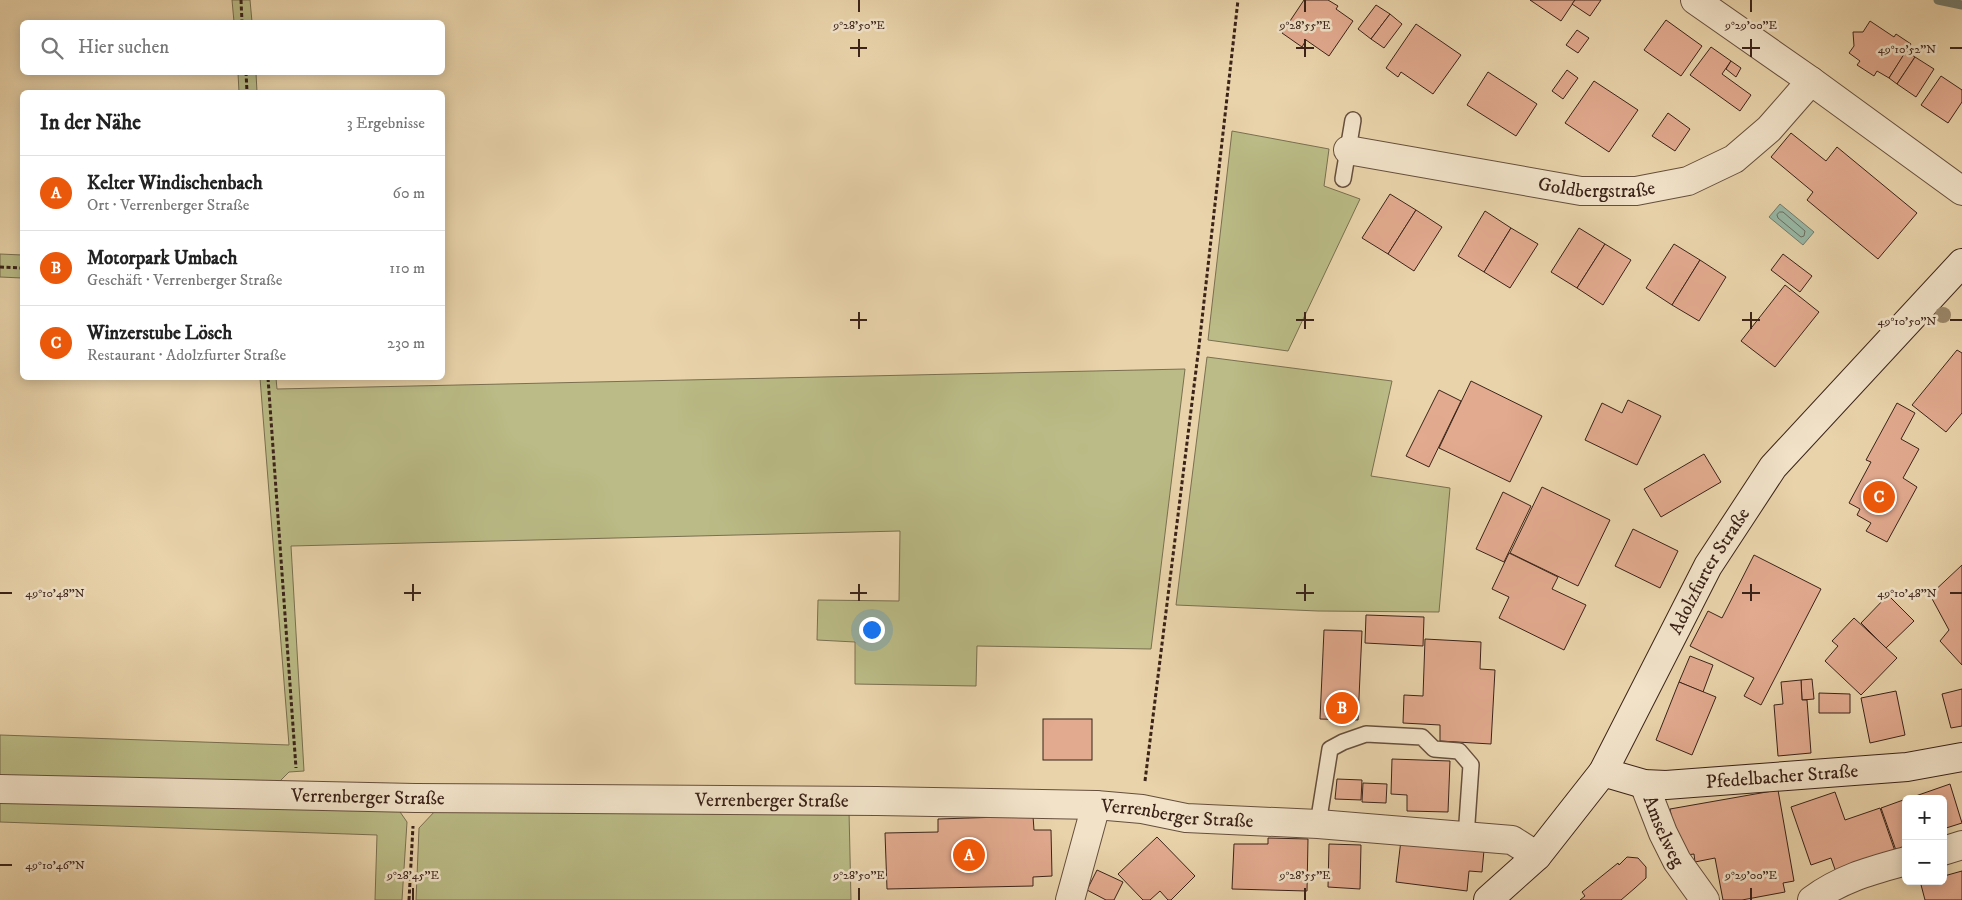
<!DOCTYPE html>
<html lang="de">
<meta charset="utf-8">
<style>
body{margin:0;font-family:"IM FELL DW Pica",serif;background:#f6f6f6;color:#222}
.controls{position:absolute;right:15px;bottom:15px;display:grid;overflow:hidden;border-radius:8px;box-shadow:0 2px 12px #0003}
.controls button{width:45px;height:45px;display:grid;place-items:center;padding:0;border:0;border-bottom:1px solid #e0e0e0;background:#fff;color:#222;font:25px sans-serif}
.you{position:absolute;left:871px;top:629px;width:18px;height:18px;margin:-12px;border:4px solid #fff;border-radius:50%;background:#1a73e8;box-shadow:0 0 0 8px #1a73e833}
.badge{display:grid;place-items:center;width:32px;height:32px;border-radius:50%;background:#ea580c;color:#fff;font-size:16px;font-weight:700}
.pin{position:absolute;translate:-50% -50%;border:2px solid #fff;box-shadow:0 1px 5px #0006}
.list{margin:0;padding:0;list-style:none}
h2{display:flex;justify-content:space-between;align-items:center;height:65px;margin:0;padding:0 20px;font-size:21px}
h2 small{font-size:16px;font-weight:400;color:#767676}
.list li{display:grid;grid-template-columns:32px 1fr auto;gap:15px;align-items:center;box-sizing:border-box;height:75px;padding:0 20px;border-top:1px solid #e0e0e0}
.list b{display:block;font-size:19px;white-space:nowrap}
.list p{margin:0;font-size:16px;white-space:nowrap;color:#767676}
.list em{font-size:16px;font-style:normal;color:#767676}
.icon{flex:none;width:28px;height:28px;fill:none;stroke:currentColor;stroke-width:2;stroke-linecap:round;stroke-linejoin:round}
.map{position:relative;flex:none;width:1962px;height:900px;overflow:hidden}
.search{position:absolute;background:#fff;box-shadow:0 2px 12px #0003;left:20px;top:20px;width:425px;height:55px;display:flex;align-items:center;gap:12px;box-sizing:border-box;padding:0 18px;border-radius:8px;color:#767676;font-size:19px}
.panel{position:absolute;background:#fff;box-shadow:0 2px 12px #0003;left:20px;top:90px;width:425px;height:290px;border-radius:8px}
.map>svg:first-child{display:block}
.green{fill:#babb86;stroke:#7a6f50}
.water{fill:#98b8a6;stroke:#737c6e}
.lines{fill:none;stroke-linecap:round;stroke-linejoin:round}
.shore{stroke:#6a6e60;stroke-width:1}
.stream{stroke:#737c6e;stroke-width:9}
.building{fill:#e2aa8f;stroke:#3b2319}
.lane-casing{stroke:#664f3d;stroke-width:18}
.street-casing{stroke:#664f3d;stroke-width:30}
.secondary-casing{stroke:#3b2319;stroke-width:30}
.path{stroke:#3b2319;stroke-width:3;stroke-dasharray:4 2.5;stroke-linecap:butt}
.lane{stroke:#f1e2c8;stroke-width:15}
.street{stroke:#f1e2c8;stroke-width:28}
.secondary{stroke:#f1e2c8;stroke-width:28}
.tree{fill:#9b8769}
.ticks{fill:none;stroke:#3b2319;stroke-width:2}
.labels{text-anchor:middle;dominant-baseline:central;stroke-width:5;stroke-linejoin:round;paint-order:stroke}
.street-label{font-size:19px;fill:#3b2319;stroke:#f1e2c8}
.ticks-label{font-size:12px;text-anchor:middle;fill:#3b2319;stroke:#f1e2c8;stroke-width:5;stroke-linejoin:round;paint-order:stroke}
</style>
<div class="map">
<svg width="1962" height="900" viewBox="0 0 1962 900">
<rect width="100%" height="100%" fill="#e9d3aa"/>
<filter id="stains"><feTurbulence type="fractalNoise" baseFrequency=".004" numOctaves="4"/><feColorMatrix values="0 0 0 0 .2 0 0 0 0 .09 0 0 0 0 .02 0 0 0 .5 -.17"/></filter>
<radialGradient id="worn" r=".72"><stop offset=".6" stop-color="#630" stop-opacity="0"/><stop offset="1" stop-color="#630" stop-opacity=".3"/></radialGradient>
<g class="green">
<path d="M 232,0 L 250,0 L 252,22 L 234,22 Z"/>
<path d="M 238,73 L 256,73 L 257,92 L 239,92 Z"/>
<path d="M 1232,131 L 1329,149 L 1324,186 L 1360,199 L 1288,351 L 1208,340 Z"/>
<path d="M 0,254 L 22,255 L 22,278 L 0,277 Z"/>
<path d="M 1207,357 L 1392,381 L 1371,476 L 1450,488 L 1439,612 L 1318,611 L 1176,605 Z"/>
<path d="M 1185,369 L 1151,649 L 977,646 L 976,686 L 855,684 L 855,642 L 817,640 L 818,600 L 899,601 L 900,531 L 291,546 L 304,771 L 289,772 L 277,784 L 0,778 L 0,735 L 289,745 L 260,378 L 276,378 L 277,389 Z"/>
<path d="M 0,799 L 398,809 L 407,822 L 402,900 L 375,900 L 377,835 L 0,822 Z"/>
<path d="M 437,809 L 849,811 L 851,900 L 416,900 L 419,828 Z"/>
</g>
<path class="water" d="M 1780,204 L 1814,232 L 1803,245 L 1769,217 Z"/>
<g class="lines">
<path class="shore" d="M 1780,212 L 1783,212 L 1805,231 L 1804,236 L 1801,237 L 1778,218 L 1777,215 Z"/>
<path class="stream" d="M 1938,0 L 1962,5"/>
</g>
<g class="building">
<path d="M 1304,0 L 1328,0 L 1338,6 L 1336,9 L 1353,21 L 1329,56 L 1306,40 L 1302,47 L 1282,33 Z"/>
<path d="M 1530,0 L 1575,0 L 1561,21 Z"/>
<path d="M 1575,0 L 1601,0 L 1590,16 L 1572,4 Z"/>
<path d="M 1376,5 L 1390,14 L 1371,39 L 1358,29 Z"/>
<path d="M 1390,14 L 1402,24 L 1384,48 L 1371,39 Z"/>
<path d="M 1666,20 L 1702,46 L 1681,76 L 1644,50 Z"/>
<path d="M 1870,21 L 1894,37 L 1896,34 L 1911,44 L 1889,78 L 1877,71 L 1874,76 L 1857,65 L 1860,61 L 1849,53 L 1854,46 L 1853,32 L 1863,32 Z"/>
<path d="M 1416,24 L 1461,55 L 1433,94 L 1401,72 L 1398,77 L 1386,68 Z"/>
<path d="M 1577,30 L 1589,38 L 1578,53 L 1566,45 Z"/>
<path d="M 1711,47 L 1731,61 L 1722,74 L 1751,95 L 1740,111 L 1690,75 Z"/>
<path d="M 1906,51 L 1915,57 L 1897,84 L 1889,78 Z"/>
<path d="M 1915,57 L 1934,69 L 1916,97 L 1897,84 Z"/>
<path d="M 1731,61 L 1741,68 L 1736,77 L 1726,69 Z"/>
<path d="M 1567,70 L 1578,78 L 1563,99 L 1552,91 Z"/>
<path d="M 1488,72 L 1537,104 L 1516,136 L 1467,105 Z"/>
<path d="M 1941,76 L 1962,90 L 1962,102 L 1948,123 L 1921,105 Z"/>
<path d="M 1594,81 L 1638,110 L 1609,152 L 1565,123 Z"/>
<path d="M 1668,113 L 1690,129 L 1675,151 L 1652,136 Z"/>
<path d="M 1791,133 L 1826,161 L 1837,147 L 1917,213 L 1878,259 L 1807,200 L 1813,192 L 1771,157 Z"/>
<path d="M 1390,194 L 1416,210 L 1388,254 L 1362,238 Z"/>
<path d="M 1416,210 L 1442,227 L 1414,271 L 1388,254 Z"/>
<path d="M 1485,211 L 1511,228 L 1484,272 L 1458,256 Z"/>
<path d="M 1511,228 L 1538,244 L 1510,288 L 1484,272 Z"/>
<path d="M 1579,228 L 1605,244 L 1577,288 L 1551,272 Z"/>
<path d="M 1605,244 L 1631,260 L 1603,305 L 1577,288 Z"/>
<path d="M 1674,244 L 1700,260 L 1672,305 L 1646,288 Z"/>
<path d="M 1783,254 L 1812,276 L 1800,292 L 1771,270 Z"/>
<path d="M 1700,260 L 1726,277 L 1699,321 L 1672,305 Z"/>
<path d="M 1785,285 L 1819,312 L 1775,367 L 1741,341 Z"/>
<path d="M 1957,350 L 1962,353 L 1962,413 L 1946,432 L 1912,405 Z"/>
<path d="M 1471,381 L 1542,416 L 1510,482 L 1439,448 Z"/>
<path d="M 1439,390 L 1461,401 L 1429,467 L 1406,456 Z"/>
<path d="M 1628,400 L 1661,416 L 1637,465 L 1585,440 L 1602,403 L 1622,413 Z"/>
<path d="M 1897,403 L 1915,413 L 1901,439 L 1919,449 L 1903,478 L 1917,487 L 1887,542 L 1866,531 L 1871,523 L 1857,515 L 1860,509 L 1849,503 L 1871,462 L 1866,460 Z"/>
<path d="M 1704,454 L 1721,482 L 1661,517 L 1644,489 Z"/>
<path d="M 1542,487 L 1610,520 L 1578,586 L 1510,553 Z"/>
<path d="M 1503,492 L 1531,506 L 1504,562 L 1476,549 Z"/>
<path d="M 1633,529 L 1678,551 L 1660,588 L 1615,566 Z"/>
<path d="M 1509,553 L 1558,577 L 1552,589 L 1586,605 L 1564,650 L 1499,618 L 1509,597 L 1492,589 Z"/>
<path d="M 1754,555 L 1821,589 L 1761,705 L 1744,696 L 1754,678 L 1690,646 L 1708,611 L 1722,618 Z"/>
<path d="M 1962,565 L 1962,665 L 1940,641 L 1949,630 L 1930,595 Z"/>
<path d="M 1888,595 L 1914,621 L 1886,648 L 1861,623 Z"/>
<path d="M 1366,615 L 1424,617 L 1423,646 L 1365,643 Z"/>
<path d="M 1854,618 L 1897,658 L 1861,695 L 1825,661 L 1838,646 L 1832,641 Z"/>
<path d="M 1324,630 L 1362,631 L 1358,720 L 1320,719 Z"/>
<path d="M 1425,639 L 1481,642 L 1480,669 L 1495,670 L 1491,744 L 1440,741 L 1440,725 L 1403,723 L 1404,695 L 1423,696 Z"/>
<path d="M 1690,656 L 1713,665 L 1703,692 L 1679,682 Z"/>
<path d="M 1812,679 L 1814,699 L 1802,700 L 1801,680 Z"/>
<path d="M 1801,680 L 1802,700 L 1807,700 L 1811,753 L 1778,756 L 1774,705 L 1783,704 L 1781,682 Z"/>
<path d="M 1679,682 L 1716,697 L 1692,755 L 1656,740 Z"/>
<path d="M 1962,689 L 1962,726 L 1951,728 L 1942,694 Z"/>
<path d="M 1896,691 L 1905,735 L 1870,743 L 1861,698 Z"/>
<path d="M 1819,693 L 1850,694 L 1850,713 L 1819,713 Z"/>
<rect x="1043" y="719" width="49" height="41"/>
<path d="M 1392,759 L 1450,761 L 1448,812 L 1407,811 L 1407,795 L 1391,794 Z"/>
<path d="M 1337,779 L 1362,780 L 1361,800 L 1335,799 Z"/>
<path d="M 1363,783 L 1387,784 L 1386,803 L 1362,802 Z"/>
<path d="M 1950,784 L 1962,823 L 1943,829 L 1943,799 L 1907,799 Z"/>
<path d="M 1778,790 L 1794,881 L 1783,883 L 1785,892 L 1742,900 L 1723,900 L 1715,858 L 1695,862 L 1694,854 L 1679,856 L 1670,809 Z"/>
<path d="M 1835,792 L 1845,820 L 1880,808 L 1896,854 L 1837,875 L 1831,858 L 1811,865 L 1791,807 Z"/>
<path d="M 1906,799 L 1906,853 L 1898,856 L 1881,808 Z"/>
<path d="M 1033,816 L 1034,830 L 1051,830 L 1052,876 L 1033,877 L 1033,886 L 887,889 L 885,833 L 938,832 L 938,819 Z"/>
<path d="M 1157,837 L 1195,876 L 1171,900 L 1168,900 L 1160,891 L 1150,900 L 1143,900 L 1118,874 Z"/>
<path d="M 1268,838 L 1308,839 L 1307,891 L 1232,889 L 1234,844 L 1268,844 Z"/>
<path d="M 1401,840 L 1484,850 L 1482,872 L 1469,871 L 1467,891 L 1396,882 Z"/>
<path d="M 1329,844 L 1361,845 L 1360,889 L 1328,887 Z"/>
<path d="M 1627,857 L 1638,858 L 1646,867 L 1646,878 L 1635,888 L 1621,900 L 1580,900 L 1585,896 L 1582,892 L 1618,863 L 1619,865 Z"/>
<path d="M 1097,870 L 1123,882 L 1114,900 L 1106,900 L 1087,890 Z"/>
<path d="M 1962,871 L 1962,900 L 1925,900 L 1920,881 L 1943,881 L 1943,874 L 1944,876 Z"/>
</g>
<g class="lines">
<g class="lane-casing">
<g id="lane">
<path d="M 1343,179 L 1353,120"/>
<path d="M 1318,824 L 1330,749 L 1343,742 L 1366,734 L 1422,737 L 1434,749 L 1459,751 L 1471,765 L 1466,837"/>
</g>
</g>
<g class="street-casing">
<g id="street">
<path d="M 1695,0 L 1811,81 L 1962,191"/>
<path id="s1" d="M 1348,150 L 1581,191 L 1636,191 L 1688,181 L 1734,159 L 1769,129 L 1811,81"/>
<path id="s2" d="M 1644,784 L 1663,833 L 1677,861 L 1705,900"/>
<path id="s3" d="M 0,789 L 415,798 L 877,801 L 1096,805 L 1142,809 L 1186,818 L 1318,824 L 1512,840 L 1537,856"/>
<path d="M 1943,851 L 1962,845"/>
<path d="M 1070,900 L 1096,805"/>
<path d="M 1812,900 C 1842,878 1870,871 1906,861"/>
</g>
</g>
<g class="secondary-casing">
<g id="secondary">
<path id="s4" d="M 1603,772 L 1644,784 L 1666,785 L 1907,767 L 1962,757"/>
<path id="s5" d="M 1488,900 L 1537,856 L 1603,772 L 1708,566 L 1773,467 L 1962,263"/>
</g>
</g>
<g class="path">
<path d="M 241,0 L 242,22"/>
<path d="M 246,72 L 247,92"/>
<path d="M 0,267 L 22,268"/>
<path d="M 268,378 L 296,768"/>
<path d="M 1145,781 L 1199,346 L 1238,0"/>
<path d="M 409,900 L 413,826"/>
</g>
<use href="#lane" class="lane"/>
<use href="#street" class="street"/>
<use href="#secondary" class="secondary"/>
</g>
<circle class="tree" cx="1943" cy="315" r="8"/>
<path class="ticks" d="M 859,0 L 859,12M 1305,0 L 1305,12M 1751,0 L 1751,12M 859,39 L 859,57M 1305,39 L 1305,57M 1751,39 L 1751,57M 850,48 L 867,48M 1296,48 L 1314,48M 1742,48 L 1760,48M 1950,48 L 1962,48M 859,312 L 859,329M 1305,312 L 1305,329M 1751,312 L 1751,329M 850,320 L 867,320M 1296,320 L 1314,320M 1742,320 L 1760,320M 1950,320 L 1962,320M 413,584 L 413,601M 859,584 L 859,601M 1305,584 L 1305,601M 1751,584 L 1751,601M 0,593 L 12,593M 404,593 L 421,593M 850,593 L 867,593M 1296,593 L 1314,593M 1742,593 L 1760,593M 1950,593 L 1962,593M 0,865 L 12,865M 413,888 L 413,900M 859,888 L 859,900M 1305,888 L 1305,900M 1751,888 L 1751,900"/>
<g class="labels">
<g class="street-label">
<text stroke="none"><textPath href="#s1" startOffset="252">Goldbergstraße</textPath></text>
<text stroke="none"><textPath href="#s5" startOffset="400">Adolzfurter Straße</textPath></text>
<text stroke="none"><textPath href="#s4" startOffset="181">Pfedelbacher Straße</textPath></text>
<text stroke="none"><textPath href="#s3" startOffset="368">Verrenberger Straße</textPath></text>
<text stroke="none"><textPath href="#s3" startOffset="772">Verrenberger Straße</textPath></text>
<text stroke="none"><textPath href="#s3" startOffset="1178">Verrenberger Straße</textPath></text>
<text stroke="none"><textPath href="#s2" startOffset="51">Amselweg</textPath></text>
</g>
</g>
<g class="ticks-label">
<text x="859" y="29">9°28'50"E</text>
<text x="1305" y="29">9°28'55"E</text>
<text x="1751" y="29">9°29'00"E</text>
<text x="1907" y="53">49°10'52"N</text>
<text x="1907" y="325">49°10'50"N</text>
<text x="55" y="597">49°10'48"N</text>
<text x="1907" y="597">49°10'48"N</text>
<text x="55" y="869">49°10'46"N</text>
<text x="413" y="879">9°28'45"E</text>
<text x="859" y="879">9°28'50"E</text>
<text x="1305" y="879">9°28'55"E</text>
<text x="1751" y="879">9°29'00"E</text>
</g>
<rect width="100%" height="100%" filter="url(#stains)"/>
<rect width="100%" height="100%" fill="url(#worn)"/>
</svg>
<div class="controls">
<button>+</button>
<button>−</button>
</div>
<div class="you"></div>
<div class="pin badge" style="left:969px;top:855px">A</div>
<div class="pin badge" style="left:1342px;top:708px">B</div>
<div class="pin badge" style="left:1879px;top:497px">C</div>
<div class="search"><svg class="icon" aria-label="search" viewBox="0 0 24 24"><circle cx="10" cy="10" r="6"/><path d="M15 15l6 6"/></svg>Hier suchen</div>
<section class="panel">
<h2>In der Nähe<small>3 Ergebnisse</small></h2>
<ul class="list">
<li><span class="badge">A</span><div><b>Kelter Windischenbach</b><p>Ort · Verrenberger Straße</p></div><em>60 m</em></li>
<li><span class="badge">B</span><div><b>Motorpark Umbach</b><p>Geschäft · Verrenberger Straße</p></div><em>110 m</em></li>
<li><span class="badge">C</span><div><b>Winzerstube Lösch</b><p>Restaurant · Adolzfurter Straße</p></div><em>230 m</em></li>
</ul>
</section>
</div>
